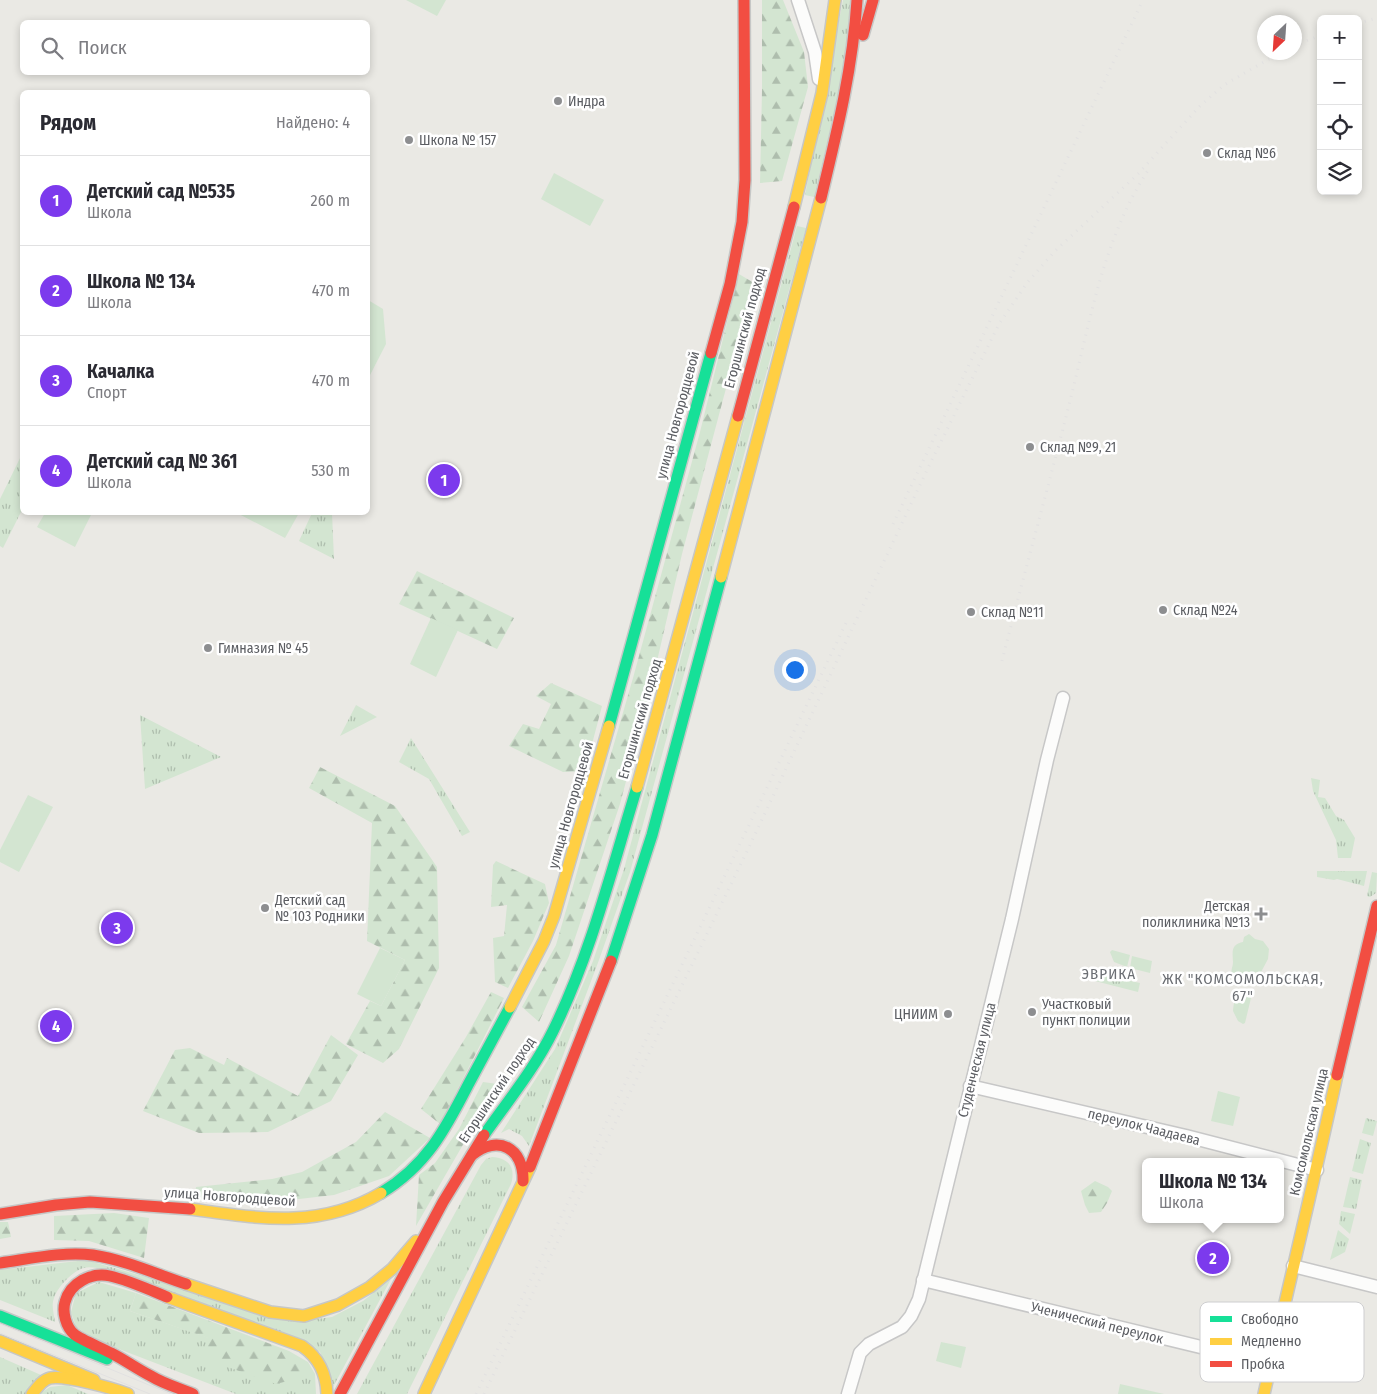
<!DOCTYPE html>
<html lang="ru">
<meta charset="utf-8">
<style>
body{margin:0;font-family:"Fira Sans Condensed",sans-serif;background:#f7f7f7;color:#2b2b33}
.controls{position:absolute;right:15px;top:15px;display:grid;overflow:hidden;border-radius:8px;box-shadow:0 2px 8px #0003}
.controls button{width:45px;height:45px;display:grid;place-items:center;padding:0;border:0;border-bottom:1px solid #e1e1e2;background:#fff;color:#2b2b33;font:25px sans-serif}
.compass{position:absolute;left:1257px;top:15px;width:45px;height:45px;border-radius:50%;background:#fff;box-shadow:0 2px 8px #0003;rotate:205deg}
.you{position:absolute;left:794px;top:669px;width:18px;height:18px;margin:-12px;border:4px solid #fff;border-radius:50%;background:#1a73e8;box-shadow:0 0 0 8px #1a73e833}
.badge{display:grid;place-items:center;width:32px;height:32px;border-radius:50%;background:#7c3aed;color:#fff;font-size:16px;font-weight:700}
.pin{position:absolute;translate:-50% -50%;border:2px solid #fff;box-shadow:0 1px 5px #0006}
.popup{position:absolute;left:1142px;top:1158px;width:142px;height:65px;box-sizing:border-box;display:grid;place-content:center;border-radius:8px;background:#fff;filter:drop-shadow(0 1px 4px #0005);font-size:16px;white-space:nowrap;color:#7c7c81}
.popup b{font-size:19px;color:#2b2b33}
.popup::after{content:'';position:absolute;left:50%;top:100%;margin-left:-10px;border:10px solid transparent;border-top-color:#fff}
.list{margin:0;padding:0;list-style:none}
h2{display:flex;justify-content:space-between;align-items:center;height:65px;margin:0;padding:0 20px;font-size:21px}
h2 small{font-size:16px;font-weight:400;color:#7c7c81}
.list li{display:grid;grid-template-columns:32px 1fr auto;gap:15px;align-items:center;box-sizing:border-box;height:90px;padding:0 20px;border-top:1px solid #e1e1e2}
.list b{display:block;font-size:19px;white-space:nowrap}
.list p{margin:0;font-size:16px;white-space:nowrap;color:#7c7c81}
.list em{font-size:16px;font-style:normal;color:#7c7c81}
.icon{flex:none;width:28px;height:28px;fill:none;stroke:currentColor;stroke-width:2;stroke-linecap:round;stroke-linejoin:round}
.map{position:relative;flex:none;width:1377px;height:1394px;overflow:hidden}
.search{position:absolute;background:#fff;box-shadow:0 2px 8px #0003;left:20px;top:20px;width:350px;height:55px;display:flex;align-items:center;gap:12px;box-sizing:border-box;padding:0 18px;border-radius:8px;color:#7c7c81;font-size:19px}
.panel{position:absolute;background:#fff;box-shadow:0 2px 8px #0003;left:20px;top:90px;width:350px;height:425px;border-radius:8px}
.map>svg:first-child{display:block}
.grass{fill:url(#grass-tufts)}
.forest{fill:url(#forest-firs)}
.park{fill:#d3e5d1}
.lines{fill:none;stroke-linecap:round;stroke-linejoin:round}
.street-casing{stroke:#c7c7c7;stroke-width:15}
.fast-casing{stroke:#c6c7c6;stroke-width:14}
.slow-casing{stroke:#c6c7c6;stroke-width:14}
.jam-casing{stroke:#c6c7c6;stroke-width:14}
.street{stroke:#fcfcfb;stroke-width:12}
.fast{stroke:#16e098;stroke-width:11}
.slow{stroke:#ffcf43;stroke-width:11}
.jam{stroke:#f24e42;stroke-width:11}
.tram{stroke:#e2e1e1;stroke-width:1}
.rail{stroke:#e2e1e1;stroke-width:3;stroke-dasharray:1 6;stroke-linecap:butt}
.poi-dot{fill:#8d8e90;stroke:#fff;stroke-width:2}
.labels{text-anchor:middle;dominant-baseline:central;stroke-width:5;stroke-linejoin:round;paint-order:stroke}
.poi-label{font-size:14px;fill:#5b5d62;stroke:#fff;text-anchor:start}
.street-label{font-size:14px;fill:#5b5d62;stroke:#fff}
.neighbourhood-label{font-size:15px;letter-spacing:1px;fill:#6c6f74;stroke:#fff}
.key{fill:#fff;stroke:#ceced0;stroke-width:1}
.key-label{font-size:14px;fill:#5b5d62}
</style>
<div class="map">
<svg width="1377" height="1394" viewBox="0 0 1377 1394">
<defs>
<pattern id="grass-tufts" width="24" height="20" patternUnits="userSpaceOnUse" patternTransform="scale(1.25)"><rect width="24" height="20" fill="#d3e5d1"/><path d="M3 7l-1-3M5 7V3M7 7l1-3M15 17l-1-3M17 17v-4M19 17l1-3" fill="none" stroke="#aebdad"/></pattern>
<pattern id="forest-firs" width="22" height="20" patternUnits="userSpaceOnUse" patternTransform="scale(1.25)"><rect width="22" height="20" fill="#d3e5d1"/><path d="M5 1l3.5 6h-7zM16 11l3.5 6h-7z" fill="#aebdad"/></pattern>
</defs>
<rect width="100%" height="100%" fill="#eae9e4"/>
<g class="grass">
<path d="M 843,0 L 852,0 L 841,86 L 814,197 L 805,195 Z"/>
<path d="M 797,226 L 806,228 L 630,872 L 599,960 L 529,1146 L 522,1136 L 509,1129 L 501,1133 L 555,1049 L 593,961 L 624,869 Z"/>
<path d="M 22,454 L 22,510 L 3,548 L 0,546 L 0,499 Z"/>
<path d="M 312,513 L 332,513 L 334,559 L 299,541 Z"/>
<path d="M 356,705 L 377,717 L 340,736 Z"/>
<path d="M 140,715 L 221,757 L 145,789 Z"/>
<path d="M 411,738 L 470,832 L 462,836 L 429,779 L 399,762 Z"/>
<path d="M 1311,778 L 1320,780 L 1318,797 L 1325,798 L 1336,816 L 1344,820 L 1355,838 L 1351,858 L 1338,858 L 1336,840 L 1313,791 Z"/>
<path d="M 1317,871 L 1367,871 L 1364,886 L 1337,879 L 1334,880 L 1317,877 Z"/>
<path d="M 1372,872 L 1377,873 L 1376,893 L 1370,897 L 1367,896 Z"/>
<path d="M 1096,973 L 1140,983 L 1138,992 L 1095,981 Z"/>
<path d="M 1366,1118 L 1377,1121 L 1373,1136 L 1362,1133 Z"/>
<path d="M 1360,1139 L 1371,1143 L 1363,1174 L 1352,1171 Z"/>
<path d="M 492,1157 C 509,1158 516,1168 511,1184 L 407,1394 L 357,1394 L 481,1165 L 486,1159 Z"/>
<path d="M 1350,1177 L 1362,1180 L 1356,1209 L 1343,1207 Z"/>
<path d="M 1341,1211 L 1355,1214 L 1350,1234 L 1339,1224 Z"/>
<path d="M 1338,1230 L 1349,1239 L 1345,1252 L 1330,1260 Z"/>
<path d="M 86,1260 L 301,1321 L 332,1317 L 363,1301 L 391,1279 L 333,1387 L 320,1352 L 104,1269 C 99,1269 90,1266 84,1268 C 73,1270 57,1288 54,1298 C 51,1306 54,1314 55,1322 L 0,1300 L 0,1270 Z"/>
<path d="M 99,1282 L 136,1293 L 130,1311 L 315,1374 L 316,1394 L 236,1394 L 98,1341 L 76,1327 L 71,1312 L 76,1293 Z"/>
<path d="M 0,1357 L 41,1375 L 25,1394 L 0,1394 Z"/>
<path d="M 67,1385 L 88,1394 L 39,1394 L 50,1387 Z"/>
</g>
<g class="forest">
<path d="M 762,0 L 783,0 L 804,52 L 808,87 L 782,181 L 760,183 L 762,90 Z"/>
<path d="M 739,274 L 754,283 L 682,554 L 650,691 L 620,804 L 569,956 L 539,1022 L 522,1007 L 556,945 L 633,678 L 700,432 Z"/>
<path d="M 417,571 L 514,618 L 497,649 L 399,604 Z"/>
<path d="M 551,683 L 602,706 L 585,771 L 563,772 L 509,746 L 523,724 L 539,729 L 551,704 L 536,696 Z"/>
<path d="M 320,767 L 395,806 L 437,867 L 439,968 L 399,1049 L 383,1063 L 346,1044 L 370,1001 L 381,1006 L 405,960 L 367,941 L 372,823 L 309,788 Z"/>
<path d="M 496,861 L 545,884 L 549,903 L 533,941 L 508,988 L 495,982 L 493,938 L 504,936 L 507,905 L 491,907 L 493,865 Z"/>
<path d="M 491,992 L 504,998 L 440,1124 L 421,1109 L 466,1037 Z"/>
<path d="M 331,1035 L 358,1055 L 331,1101 L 268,1132 L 199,1133 L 143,1111 L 175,1050 L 190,1048 L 224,1065 L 227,1058 L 298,1096 Z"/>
<path d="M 483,1082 L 505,1085 L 468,1136 L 416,1226 L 419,1175 L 435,1163 L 459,1129 Z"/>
<path d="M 385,1112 L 430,1138 L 389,1176 L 334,1195 L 264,1203 L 194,1200 L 196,1187 L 272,1179 L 302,1172 L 356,1142 Z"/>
<path d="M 1095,1181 L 1108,1187 L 1112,1191 L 1107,1203 L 1101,1212 L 1089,1213 L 1085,1205 L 1081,1191 Z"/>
<path d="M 114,1213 L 149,1218 L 144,1258 L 89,1241 L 54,1240 L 54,1216 Z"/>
<path d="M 0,1222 L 8,1222 L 11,1237 L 0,1239 Z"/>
<path d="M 136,1293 L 289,1351 L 308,1362 L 315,1374 L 276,1384 L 205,1359 L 208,1338 L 130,1311 Z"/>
</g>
<g class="park">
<path d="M 406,0 L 446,0 L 437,16 Z"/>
<path d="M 554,173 L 604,200 L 590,226 L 541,199 Z"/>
<path d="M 368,300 L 383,309 L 386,344 L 368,379 Z"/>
<path d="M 45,513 L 45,512 L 92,513 L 75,547 L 37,527 Z"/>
<path d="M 237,513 L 299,512 L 299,513 L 285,538 Z"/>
<path d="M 431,618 L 458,630 L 436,677 L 410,664 Z"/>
<path d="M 28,795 L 53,807 L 19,872 L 0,862 L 0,850 Z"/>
<path d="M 1249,934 L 1255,939 L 1263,941 L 1269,949 L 1268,959 L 1260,974 L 1256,972 L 1246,977 L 1234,977 C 1229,972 1233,968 1233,962 C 1233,952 1230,945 1243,942 L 1244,937 Z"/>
<path d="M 380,948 L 405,960 L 381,1006 L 357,994 Z"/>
<path d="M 1112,950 L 1130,955 L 1127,967 L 1114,962 L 1110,952 Z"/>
<path d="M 1132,956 L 1152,961 L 1150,973 L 1130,968 Z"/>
<path d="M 1244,994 L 1251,998 L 1245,1023 L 1243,1024 L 1238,1021 L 1233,1011 C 1234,1003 1234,995 1244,994 Z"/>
<path d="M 1218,1091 L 1240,1097 L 1233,1126 L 1211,1121 Z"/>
<path d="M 941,1342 L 966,1347 L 961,1368 L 936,1361 Z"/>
<path d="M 1120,1384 L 1164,1394 L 1118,1394 Z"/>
</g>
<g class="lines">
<g class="street-casing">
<g id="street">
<path d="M 798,0 L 815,52 L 819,79"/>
<path d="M 970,1086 L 1186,1136 L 1317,1170"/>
<path d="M 1293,1266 L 1377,1287"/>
<path d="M 923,1280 L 1271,1364"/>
<path d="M 848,1394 L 860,1353 L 869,1344 L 902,1327 L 911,1316 L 919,1299 L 1012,919 L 1047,760 L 1063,698"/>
</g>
</g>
<g class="fast-casing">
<g id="fast">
<path d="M 609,726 L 711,353"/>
<path d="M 611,961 L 652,835 L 721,577"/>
<path d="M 484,1135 C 508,1101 535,1068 553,1031 C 591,954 612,868 637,787"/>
<path d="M 381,1193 C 426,1166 445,1130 468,1085 C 482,1059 496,1033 510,1007"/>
<path d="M 0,1316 L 107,1359"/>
</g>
</g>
<g class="slow-casing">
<g id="slow">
<path d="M 794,207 L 822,93 L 835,0"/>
<path d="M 721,577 L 821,198"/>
<path d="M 637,787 L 738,416"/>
<path d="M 510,1007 L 544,941 L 554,916 L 609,726"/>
<path d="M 190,1209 C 257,1218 319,1230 381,1193"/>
<path d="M 186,1284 L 270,1312 L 304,1316 L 338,1305 L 370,1287 L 392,1269 L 416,1241"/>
<path d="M 167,1297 L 302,1346 C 319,1358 326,1373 327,1394"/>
<path d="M 0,1341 L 94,1380"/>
<path d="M 32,1394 C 37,1388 42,1380 50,1378 C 65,1375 112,1388 128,1394"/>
<path d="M 424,1394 L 530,1167"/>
<path d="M 1264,1394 C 1288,1288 1314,1182 1337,1075"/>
</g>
</g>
<g class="jam-casing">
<g id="jam">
<path d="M 863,35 L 873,0"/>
<path d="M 821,198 C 837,132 853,67 857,0"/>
<path d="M 711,353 L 730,284 L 742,222 L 745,180 L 744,0"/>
<path d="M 738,416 L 794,207"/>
<path d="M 1337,1075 L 1377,906"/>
<path d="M 472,1155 C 498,1134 524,1148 523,1181"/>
<path d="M 530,1167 L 611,961"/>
<path d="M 0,1214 L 56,1205 L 90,1202 L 190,1209"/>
<path d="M 0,1263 C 29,1259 64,1251 93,1255 C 125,1260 156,1274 186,1284"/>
<path d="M 167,1297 C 150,1290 128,1280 110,1276 C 91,1272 70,1283 65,1302 C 62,1312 66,1327 74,1334 C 81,1340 102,1348 111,1353 C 125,1360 137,1369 151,1376 C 164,1384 179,1388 193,1394"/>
<path d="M 340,1394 L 443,1202 L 484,1135"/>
</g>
</g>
<use href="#street" class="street"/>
<use href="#fast" class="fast"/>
<use href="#slow" class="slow"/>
<use href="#jam" class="jam"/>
<g class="tram">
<path d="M 0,1324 L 171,1394"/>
<path d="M 0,1333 L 150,1394"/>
</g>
<g class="rail">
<path d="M 1358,23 L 1377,18"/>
<path d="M 1294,46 L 1321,35"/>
<path d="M 893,524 L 1143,0"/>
<path d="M 1002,661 C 1024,574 1048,488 1070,401 C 1090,322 1103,238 1149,169"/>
<path d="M 476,1394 L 846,623"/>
<path d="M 484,1394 L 749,847 L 928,468 L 999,324 L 1027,283 L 1055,251 L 1137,175 L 1200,106 L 1224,85 L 1281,52"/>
</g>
</g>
<g class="poi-dot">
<circle cx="558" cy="101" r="5"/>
<circle cx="409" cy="140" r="5"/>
<circle cx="1207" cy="153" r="5"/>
<circle cx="1030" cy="447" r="5"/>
<circle cx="1163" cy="610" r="5"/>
<circle cx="971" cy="612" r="5"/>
<circle cx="208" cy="648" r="5"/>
<circle cx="265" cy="908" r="5"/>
<path d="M1258.5 906.5h5v5h5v5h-5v5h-5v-5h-5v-5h5z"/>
<circle cx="1032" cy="1012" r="5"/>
<circle cx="948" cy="1014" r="5"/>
</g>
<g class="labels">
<g class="poi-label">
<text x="568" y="101">Индра</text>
<text x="419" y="140">Школа № 157</text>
<text x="1217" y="153">Склад №6</text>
<text x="1040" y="447">Склад №9, 21</text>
<text x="1173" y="610">Склад №24</text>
<text x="981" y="612">Склад №11</text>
<text x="218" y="648">Гимназия № 45</text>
<text x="275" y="900">Детский сад<tspan x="275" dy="16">№ 103 Родники</tspan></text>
<text x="1250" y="906" text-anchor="end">Детская<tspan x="1250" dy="16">поликлиника №13</tspan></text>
<text x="1042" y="1004">Участковый<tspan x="1042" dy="16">пункт полиции</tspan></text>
<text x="938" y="1014" text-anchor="end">ЦНИИМ</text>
</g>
<g class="street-label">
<text transform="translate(745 328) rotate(-75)">Егоршинский подход</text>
<text transform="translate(678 415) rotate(-75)">улица Новгородцевой</text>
<text transform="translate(640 719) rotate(-74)">Егоршинский подход</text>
<text transform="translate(571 805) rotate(-74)">улица Новгородцевой</text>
<text transform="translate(977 1060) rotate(-76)">Студенческая улица</text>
<text transform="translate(497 1090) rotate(-56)">Егоршинский подход</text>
<text transform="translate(1144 1127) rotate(14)">переулок Чаадаева</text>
<text transform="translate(1309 1132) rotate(-77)">Комсомольская улица</text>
<text transform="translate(230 1197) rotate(4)">улица Новгородцевой</text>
<text transform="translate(1097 1323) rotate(14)">Ученический переулок</text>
</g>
<g class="neighbourhood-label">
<text x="1109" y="974">ЭВРИКА</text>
<text x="1243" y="979">ЖК "КОМСОМОЛЬСКАЯ,<tspan x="1243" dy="17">67"</tspan></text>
</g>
</g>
<rect x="1200" y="1302" width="164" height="80" rx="8" class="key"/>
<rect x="1210" y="1316" width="22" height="6" fill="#16e098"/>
<rect x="1210" y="1338" width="22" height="7" fill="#ffcf43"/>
<rect x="1210" y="1361" width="22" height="6" fill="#f24e42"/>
<g class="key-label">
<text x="1241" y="1324">Свободно</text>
<text x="1241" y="1346">Медленно</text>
<text x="1241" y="1369">Пробка</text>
</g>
</svg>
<div class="controls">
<button>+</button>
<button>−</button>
<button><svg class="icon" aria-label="locate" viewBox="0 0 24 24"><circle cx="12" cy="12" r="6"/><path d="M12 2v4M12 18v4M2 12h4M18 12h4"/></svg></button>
<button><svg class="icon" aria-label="layers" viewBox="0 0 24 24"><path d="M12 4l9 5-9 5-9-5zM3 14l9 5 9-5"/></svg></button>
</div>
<svg class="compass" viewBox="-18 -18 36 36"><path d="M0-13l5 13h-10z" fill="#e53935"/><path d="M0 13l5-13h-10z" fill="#7c7c81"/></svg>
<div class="you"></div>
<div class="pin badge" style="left:444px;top:480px">1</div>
<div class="pin badge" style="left:1213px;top:1258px">2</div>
<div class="popup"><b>Школа № 134</b>Школа</div>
<div class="pin badge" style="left:117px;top:928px">3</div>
<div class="pin badge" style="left:56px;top:1026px">4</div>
<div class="search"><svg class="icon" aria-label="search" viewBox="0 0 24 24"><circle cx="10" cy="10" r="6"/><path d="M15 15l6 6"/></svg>Поиск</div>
<section class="panel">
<h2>Рядом<small>Найдено: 4</small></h2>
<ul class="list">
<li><span class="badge">1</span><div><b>Детский сад №535</b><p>Школа</p></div><em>260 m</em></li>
<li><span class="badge">2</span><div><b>Школа № 134</b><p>Школа</p></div><em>470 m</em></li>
<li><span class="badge">3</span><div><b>Качалка</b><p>Спорт</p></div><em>470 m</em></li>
<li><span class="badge">4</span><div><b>Детский сад № 361</b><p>Школа</p></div><em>530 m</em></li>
</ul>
</section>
</div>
